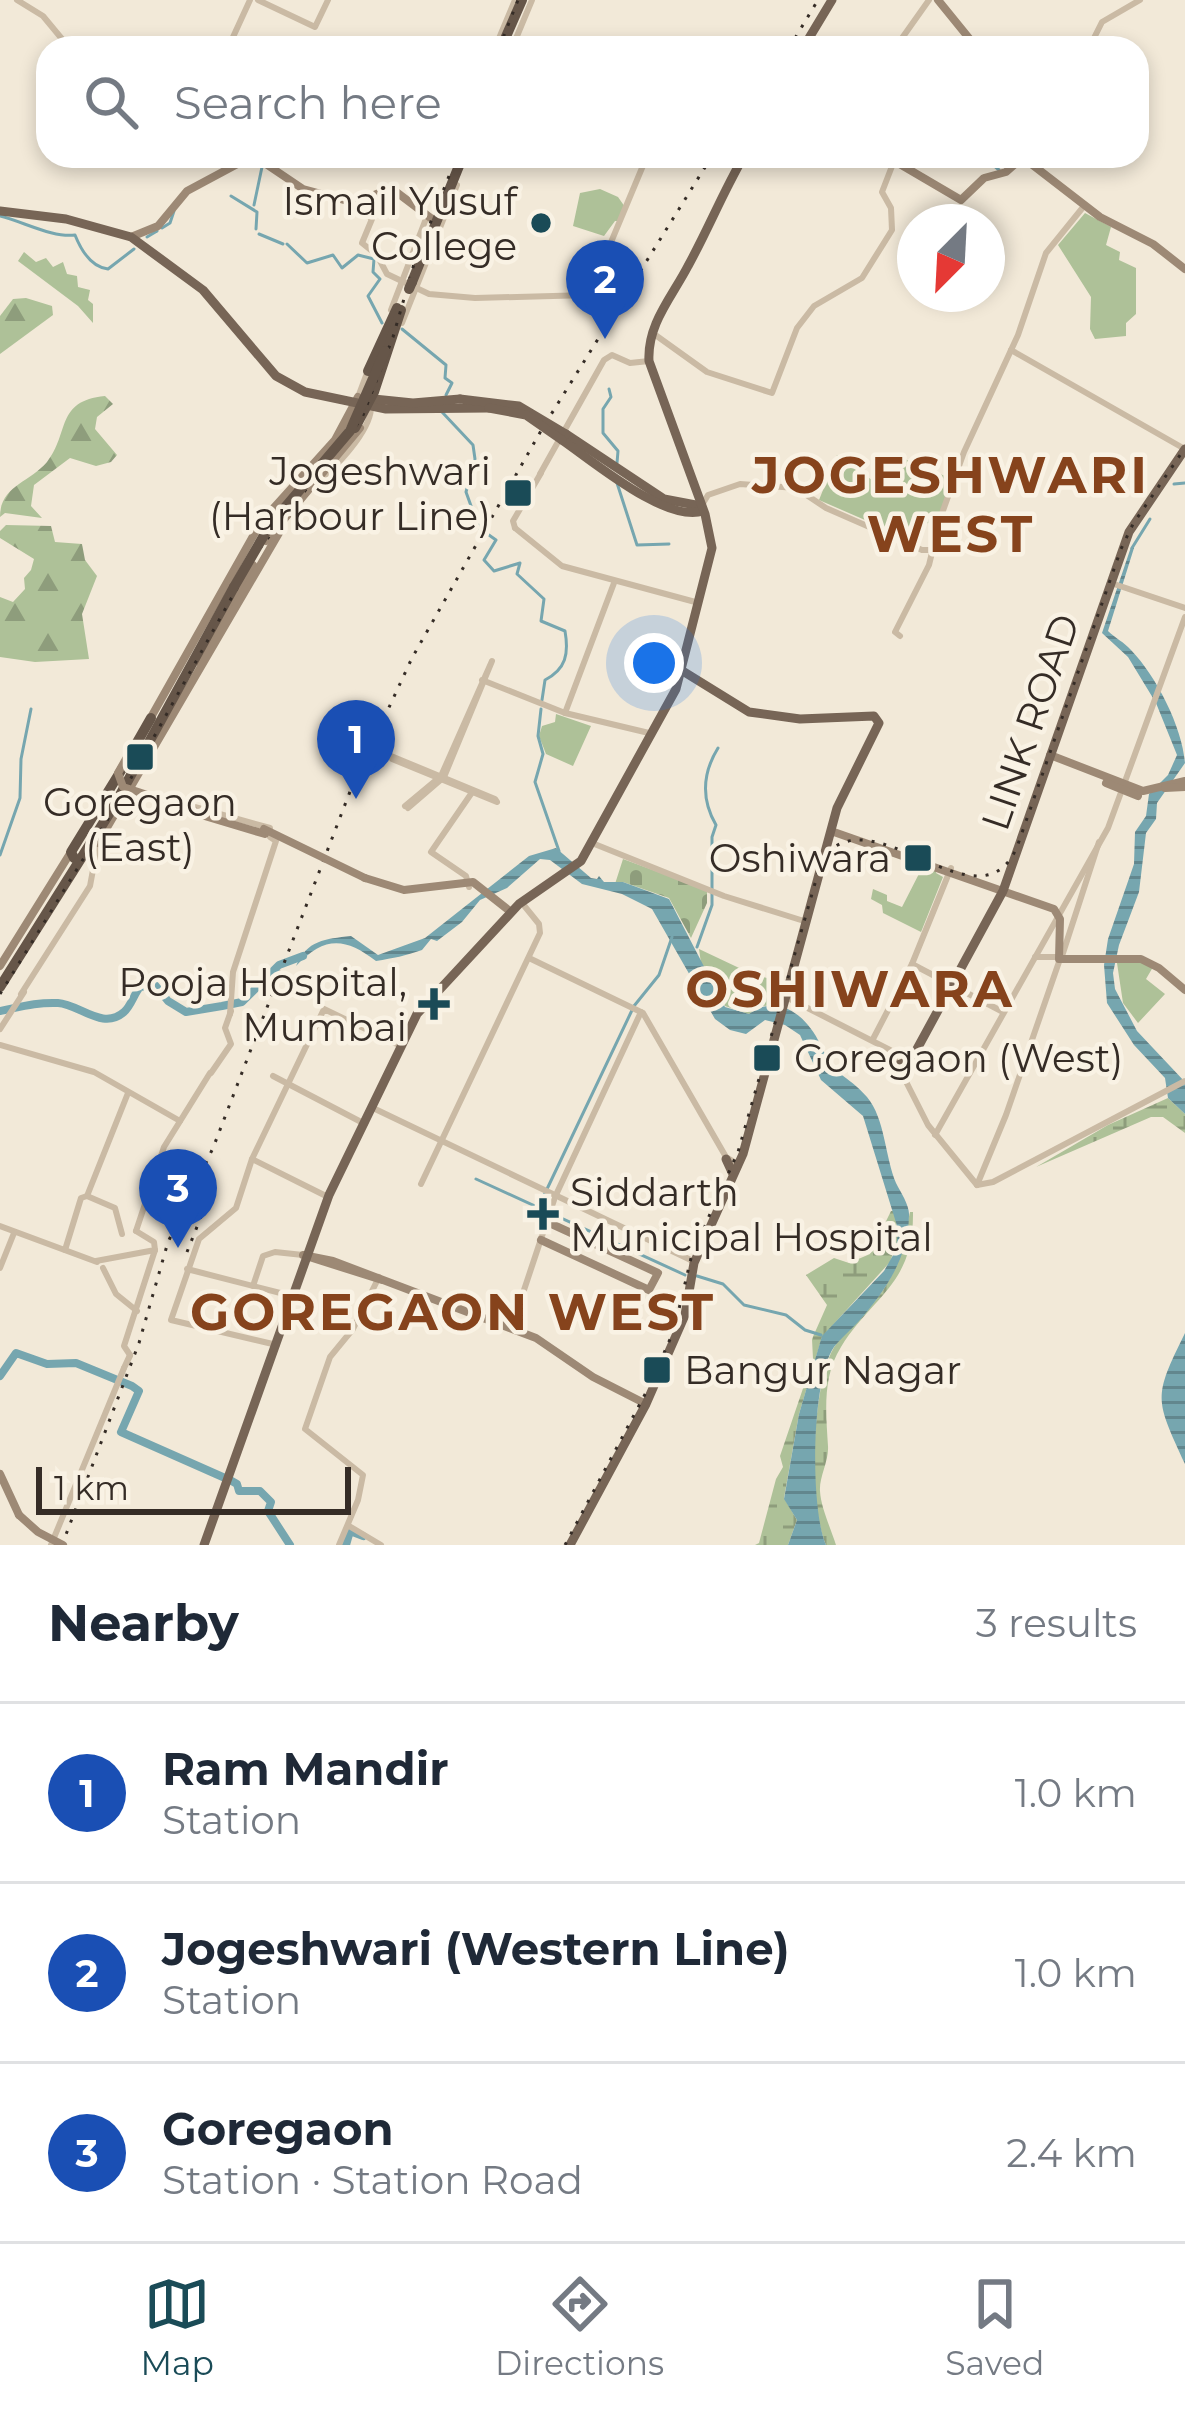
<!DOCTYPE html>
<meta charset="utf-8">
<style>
body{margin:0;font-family:Montserrat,sans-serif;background:#f2f2f3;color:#1f2937}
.compass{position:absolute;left:897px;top:204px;width:108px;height:108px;border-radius:50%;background:#fff;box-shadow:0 6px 18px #0003;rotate:204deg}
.scale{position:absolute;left:36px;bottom:30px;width:315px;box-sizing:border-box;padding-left:12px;border:6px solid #352c26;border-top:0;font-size:33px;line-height:42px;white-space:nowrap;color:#352c26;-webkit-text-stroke:9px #f9f2e4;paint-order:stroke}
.you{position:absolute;left:654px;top:663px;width:42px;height:42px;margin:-30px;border:9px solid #fff;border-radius:50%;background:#1a73e8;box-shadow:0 0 0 18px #1a73e833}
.badge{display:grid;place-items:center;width:78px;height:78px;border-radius:50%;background:#1a4b57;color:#fff;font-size:39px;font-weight:700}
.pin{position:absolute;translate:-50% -99px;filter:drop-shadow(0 3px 6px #0008)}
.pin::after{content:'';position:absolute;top:63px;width:42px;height:36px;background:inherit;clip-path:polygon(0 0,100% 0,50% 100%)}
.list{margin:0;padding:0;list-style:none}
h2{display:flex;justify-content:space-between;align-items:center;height:156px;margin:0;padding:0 48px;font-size:51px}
h2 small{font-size:39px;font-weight:400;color:#747a83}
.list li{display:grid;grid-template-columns:78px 1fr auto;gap:36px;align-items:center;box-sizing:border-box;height:180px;padding:0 48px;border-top:3px solid #e0e1e3}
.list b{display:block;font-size:45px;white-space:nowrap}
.list p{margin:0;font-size:39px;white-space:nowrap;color:#747a83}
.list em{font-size:39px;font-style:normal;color:#747a83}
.icon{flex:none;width:66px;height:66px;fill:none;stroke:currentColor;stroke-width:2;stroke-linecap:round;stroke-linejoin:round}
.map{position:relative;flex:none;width:1185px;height:1545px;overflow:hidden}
.search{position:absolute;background:#fff;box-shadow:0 6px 18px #0003;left:36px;right:36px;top:36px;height:132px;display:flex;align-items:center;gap:30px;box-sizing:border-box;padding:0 42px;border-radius:36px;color:#747a83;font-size:45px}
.sheet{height:696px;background:#fff}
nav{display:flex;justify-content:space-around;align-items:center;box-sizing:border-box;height:168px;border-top:3px solid #e0e1e3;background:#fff;font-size:33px;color:#747a83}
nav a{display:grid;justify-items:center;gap:6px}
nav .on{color:#1a4b57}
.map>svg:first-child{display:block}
.green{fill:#aec198}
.forest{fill:url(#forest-firs)}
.wetland{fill:url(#wetland-marsh)}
.cemetery{fill:url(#cemetery-stones)}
.water{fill:url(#water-rules)}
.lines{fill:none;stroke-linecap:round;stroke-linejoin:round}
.stream{stroke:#76a6af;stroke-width:3}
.river{stroke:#76a6af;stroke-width:8}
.tertiary{stroke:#cabaa4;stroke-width:6}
.secondary{stroke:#9d8975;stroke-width:8}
.primary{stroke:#776556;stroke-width:9}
.trunk{stroke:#665649;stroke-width:10}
.rail{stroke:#352c26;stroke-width:3;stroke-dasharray:3 9;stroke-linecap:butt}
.secondary-bridge{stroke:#9d8975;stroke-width:8}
.primary-bridge{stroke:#776556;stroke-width:9}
.trunk-bridge{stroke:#665649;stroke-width:10}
.poi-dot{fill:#1a4b57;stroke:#f9f2e4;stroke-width:4.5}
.labels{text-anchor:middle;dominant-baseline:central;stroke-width:9;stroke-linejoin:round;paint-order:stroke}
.poi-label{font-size:39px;fill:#352c26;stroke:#f9f2e4;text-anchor:end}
.street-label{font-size:39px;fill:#352c26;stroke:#f9f2e4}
.district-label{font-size:51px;font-weight:bold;letter-spacing:3px;fill:#86431c;stroke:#f9f2e4}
</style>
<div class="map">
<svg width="1185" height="1545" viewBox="0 0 1185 1545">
<defs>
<pattern id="forest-firs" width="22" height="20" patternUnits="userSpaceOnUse" patternTransform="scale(3)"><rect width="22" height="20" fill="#aec198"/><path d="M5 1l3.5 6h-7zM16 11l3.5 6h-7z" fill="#8e9d7c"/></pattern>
<pattern id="wetland-marsh" width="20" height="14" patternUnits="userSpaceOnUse" patternTransform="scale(3)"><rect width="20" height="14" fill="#aec198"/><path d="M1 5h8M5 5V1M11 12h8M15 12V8" fill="none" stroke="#8e9d7c"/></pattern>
<pattern id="cemetery-stones" width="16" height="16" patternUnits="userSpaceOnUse" patternTransform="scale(3)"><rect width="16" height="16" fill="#aec198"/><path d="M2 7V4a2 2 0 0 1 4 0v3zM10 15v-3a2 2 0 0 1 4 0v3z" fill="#8e9d7c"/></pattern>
<pattern id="water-rules" width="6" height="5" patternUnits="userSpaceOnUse" patternTransform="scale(3)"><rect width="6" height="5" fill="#76a6af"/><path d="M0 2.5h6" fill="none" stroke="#62878e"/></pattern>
</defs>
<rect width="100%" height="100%" fill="#f2e9d8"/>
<g class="green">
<path d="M 600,189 L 618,197 L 625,207 L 619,221 L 615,221 L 604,236 L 573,226 L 580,193 Z"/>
<path d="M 1085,213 L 1111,227 L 1106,245 L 1120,252 L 1119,260 L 1136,268 L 1136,314 L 1126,323 L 1126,336 L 1095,339 L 1090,329 L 1091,297 L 1058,245 Z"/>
<path d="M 24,252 L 36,262 L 46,258 L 53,267 L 63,262 L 67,274 L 77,276 L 78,287 L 90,290 L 88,300 L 93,304 L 93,323 L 78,306 L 18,261 Z"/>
<path d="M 893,454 L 952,479 L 938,521 L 905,528 L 904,537 L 819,500 L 837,455 L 872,480 L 884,457 Z"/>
<path d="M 556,714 L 591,726 L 573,766 L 546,754 L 539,736 L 542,726 L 555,722 Z"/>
<path d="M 924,864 L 937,868 L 936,873 L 943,877 L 921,932 L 883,913 L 882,905 L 871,899 L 873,889 L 887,895 L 887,901 L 902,907 Z"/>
<path d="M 699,949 L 754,975 L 784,982 L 778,1005 L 760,1006 L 749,1014 L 725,1006 L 701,963 Z"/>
<path d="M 1142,962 L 1153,967 L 1146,979 L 1165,994 L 1138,1023 L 1123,1003 L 1117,963 Z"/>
</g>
<g class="forest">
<path d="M 26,298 L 52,306 L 53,315 L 0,354 L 0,316 L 13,299 Z"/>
<path d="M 105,396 L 113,404 L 97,417 L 95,429 L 117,455 L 111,462 L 96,466 L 70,458 L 34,485 L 31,506 L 42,518 L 5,513 L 0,517 C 0,486 29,483 47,462 C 70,433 55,401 105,396 Z"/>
<path d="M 6,525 L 51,526 L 55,542 L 82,544 L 85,560 L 97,576 L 82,614 L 89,659 L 35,662 L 0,657 L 0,597 L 13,602 L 25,589 L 24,578 L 31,570 L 34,559 L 0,538 L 0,531 Z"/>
</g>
<g class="wetland">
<path d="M 1168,1098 L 1185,1114 L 1185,1133 L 1163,1117 L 1151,1117 L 1036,1167 L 1108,1125 Z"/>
<path d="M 891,1211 L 895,1211 L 898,1239 L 890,1262 L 822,1337 L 799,1414 L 784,1498 L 797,1520 L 788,1545 L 755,1545 L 759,1543 L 776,1479 L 783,1467 L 780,1456 L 813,1359 L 812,1339 L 827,1305 L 806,1275 L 834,1258 L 849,1263 L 870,1254 Z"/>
<path d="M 910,1212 L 913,1212 C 914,1285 873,1295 841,1347 C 822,1377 826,1413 828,1446 C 829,1461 819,1477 820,1491 C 821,1508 831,1529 836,1545 L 826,1545 C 808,1504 812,1395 831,1353 C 838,1337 856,1325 867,1311 C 899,1273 900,1257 910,1212 Z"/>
</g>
<path class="cemetery" d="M 623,859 L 707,890 L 707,903 L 691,938 L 669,898 L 623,882 L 615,884 Z"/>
<g class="water">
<path d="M 1131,547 L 1134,548 L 1108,631 C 1115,638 1124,642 1131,650 C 1156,676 1182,726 1185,763 L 1157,803 L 1156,819 L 1146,833 L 1139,892 L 1119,945 L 1113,973 L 1115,989 L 1137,1031 L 1185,1082 L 1185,1114 L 1168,1098 L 1165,1078 L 1134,1045 L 1107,1003 L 1104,965 L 1108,939 L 1134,864 L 1135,832 L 1146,816 L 1149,794 L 1168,775 L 1177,755 L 1156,703 L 1128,657 L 1102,633 Z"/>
<path d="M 556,848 L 591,878 L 597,879 L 599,876 L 604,882 L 623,882 L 669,899 L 725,1007 L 749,1014 C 778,992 807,1016 820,1044 C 837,1080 845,1072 867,1097 C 885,1118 885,1157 896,1183 C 901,1193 910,1206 909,1216 C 908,1258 886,1290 859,1321 C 851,1330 841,1338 834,1347 C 811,1380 810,1509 826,1545 L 788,1545 L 797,1520 L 784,1499 L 799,1414 L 822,1336 L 884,1271 L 896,1250 L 898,1229 L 863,1116 L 821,1080 L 800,1035 L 785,1025 L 765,1020 L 746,1034 L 730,1030 L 715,1019 L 652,909 L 622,894 L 582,884 L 550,860 L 540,859 L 507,888 L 480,900 L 462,922 L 437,941 L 431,939 L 422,950 C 405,956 394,958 376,961 C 345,937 324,936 296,966 C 307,940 325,939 351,936 L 378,955 L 425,938 L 529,856 Z"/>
<path d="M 1185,1333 L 1185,1464 C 1155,1398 1153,1398 1185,1333 Z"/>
</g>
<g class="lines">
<g class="stream">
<path d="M 983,156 L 999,170"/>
<path d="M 231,196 L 257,212 L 256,229"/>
<path d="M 254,205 L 262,167"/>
<path d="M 0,216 C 24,222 53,238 75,235 C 81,250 91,267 108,269 L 134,249"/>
<path d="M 162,228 L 170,223 L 174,211"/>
<path d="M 259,234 L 283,244"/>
<path d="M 147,237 L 157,231"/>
<path d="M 287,244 L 307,263 L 333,255 L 342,268 L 358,255 L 374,259 L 373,272 L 380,279 L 368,296 L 382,323"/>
<path d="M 402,329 L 446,365 L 445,378 L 452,383 L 446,395"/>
<path d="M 609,389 L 611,397 L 603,409 L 603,433 L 618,451 L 617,463"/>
<path d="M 442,412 L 473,445 L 475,459 L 466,492 L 479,528 L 496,540 L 484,560 L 494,571 L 520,563 L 517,574 L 544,599 L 541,621 L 565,631 C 569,654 566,669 545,680 L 542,700"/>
<path d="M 617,483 L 637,545 L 669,544"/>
<path d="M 1174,484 L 1185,483"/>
<path d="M 1132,548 L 1150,519"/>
<path d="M 541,709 L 538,736 L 543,754 L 535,782 L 559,851"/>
<path d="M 0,855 L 20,798 L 21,759 L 31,709"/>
<path d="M 697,947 L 712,905 L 712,837 L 716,825 C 701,799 702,774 718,748"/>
<path d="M 476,1179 L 685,1275"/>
<path d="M 538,1208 L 634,1006 L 659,975 L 672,937"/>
<path d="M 697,1276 L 723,1284 L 744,1305 L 786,1315 L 805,1330 L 821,1335"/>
</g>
<g class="river">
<path d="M 0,1011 C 20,1007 37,1002 58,1003 C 79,1004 103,1031 124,1012 C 131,1006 134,994 140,987 L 155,985 L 168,1001 L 186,1012 L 222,1006 L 242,1002 L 279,965 L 303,956"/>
<path d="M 0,1376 L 16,1353 L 47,1364 L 76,1363 L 132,1386 L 139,1391 L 121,1432 L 225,1478"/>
<path d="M 230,1480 L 237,1484 L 239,1491 L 260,1491 L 271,1502 L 268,1511 L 290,1545"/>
<path d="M 346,1545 L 350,1531 L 363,1536"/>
</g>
<g class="tertiary">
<path d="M 17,0 L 43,16 L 67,45 L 79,47 L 109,42 L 123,48"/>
<path d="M 258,0 L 315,27 L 328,0"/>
<path d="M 228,48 L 250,0"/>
<path d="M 495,48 L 515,0"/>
<path d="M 512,48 L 532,0"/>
<path d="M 895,48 L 929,0"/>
<path d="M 1089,48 L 1102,22 L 1140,0"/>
<path d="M 355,203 L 372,219 L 362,243 L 377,255 L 387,274 L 429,294 L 475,298 L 589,295 L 647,156"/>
<path d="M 391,310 L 427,216"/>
<path d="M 402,323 L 457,185"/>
<path d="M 654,334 L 707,372 L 772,393 L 797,328 L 814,306 L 862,278 L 892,230 L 891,208 L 882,192 L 894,161"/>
<path d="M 1011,350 L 1183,448"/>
<path d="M 358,397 L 367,373"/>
<path d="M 540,474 L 604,360 L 612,355 L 630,363 L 649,361"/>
<path d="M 309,485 L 317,485 C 337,465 369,433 371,409"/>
<path d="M 702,505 L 708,495 L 740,484 L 796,488 L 826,508 L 922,550 L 935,550"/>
<path d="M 515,528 L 562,566 L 699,603"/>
<path d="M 515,528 L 513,521 L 541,473"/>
<path d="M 1111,583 L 1185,608"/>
<path d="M 900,636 L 895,632 L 929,565 L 940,519 L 964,452 L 1018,335 L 1046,253 L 1084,206"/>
<path d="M 482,680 L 565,713 L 649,733"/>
<path d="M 565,713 L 614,583"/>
<path d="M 391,756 L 495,799 L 497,802 L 392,759 Z"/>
<path d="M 184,804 L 270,828 L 270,837 L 276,841 L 233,972 L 230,1014"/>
<path d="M 405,806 L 441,776 L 492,661 L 444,777 L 408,808"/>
<path d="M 592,843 L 724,896 L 804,921"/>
<path d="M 469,887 L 466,876 L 431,852 L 473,791"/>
<path d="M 1062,956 L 1099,842"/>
<path d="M 1035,957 L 1058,957"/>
<path d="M 529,958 L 643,1013 L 726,1157 L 739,1165"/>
<path d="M 912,964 L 1003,1012"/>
<path d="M 21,994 L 90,886 L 98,843"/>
<path d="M 786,997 L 890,1050 L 928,1125 L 977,1185"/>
<path d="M 0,1029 L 24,992"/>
<path d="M 873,1039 L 912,964 L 951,868"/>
<path d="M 0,1045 L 94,1072 L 180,1121"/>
<path d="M 211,1073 L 231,1044 L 225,1028 L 231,1011"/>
<path d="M 273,1076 L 365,1124"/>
<path d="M 373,1108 L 695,1262"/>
<path d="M 935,1135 L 1108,828 L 1185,617"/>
<path d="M 252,1159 L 328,1197"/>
<path d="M 421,1184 L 540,933 L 539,924 L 522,903"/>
<path d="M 977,1185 L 1006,1115 L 1060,959"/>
<path d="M 977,1185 L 993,1182 L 1185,1081"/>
<path d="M 87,1196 L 128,1093"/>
<path d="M 87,1196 L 115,1208 L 122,1234"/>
<path d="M 555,1197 L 641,1012"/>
<path d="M 0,1226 L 97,1262"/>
<path d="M 136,1231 L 164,1147 L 210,1073"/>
<path d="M 65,1250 L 81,1198 L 87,1196"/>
<path d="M 96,1261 L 155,1250 L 154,1242 L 136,1231"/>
<path d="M 0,1268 L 14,1233"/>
<path d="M 103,1268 L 116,1294 L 137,1311"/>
<path d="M 187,1269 L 292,1296"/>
<path d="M 253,1286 L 263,1256 L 275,1252 L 303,1255"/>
<path d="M 511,1329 L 554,1200"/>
<path d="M 277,1345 L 171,1320 L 199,1239 L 236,1208 L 252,1159 L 324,1009 L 401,1046"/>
<path d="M 130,1355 L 124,1346 L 155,1250"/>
<path d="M 130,1355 L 130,1356 L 124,1368 Z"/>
<path d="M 349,1526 L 381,1545"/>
<path d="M 51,1545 L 124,1368"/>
<path d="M 339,1545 L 358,1500 L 363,1475 L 305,1429 L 330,1357 L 353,1329 L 379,1277"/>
</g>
<g class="secondary">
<path d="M 938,0 L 977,48"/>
<path d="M 886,156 L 961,200 L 984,178 L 1006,172 L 1023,157"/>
<path d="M 1021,156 L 1100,217 L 1153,244 L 1185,269"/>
<path d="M 131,237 L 158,226 L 187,191 L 243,161 L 263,162 L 303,189 L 355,203 L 391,188 L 432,219"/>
<path d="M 266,541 L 360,428"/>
<path d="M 199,662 L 253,565"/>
<path d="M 150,719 L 261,522 L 335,440 L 358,397"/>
<path d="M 1050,755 L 1143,791 L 1185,781"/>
<path d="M 1106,783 L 1138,796"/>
<path d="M 1165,788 L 1185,787"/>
<path d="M 188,811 L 265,834"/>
<path d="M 831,831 L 1054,909 L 1060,919 L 1059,959 L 1141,959 L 1159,968 L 1185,990"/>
<path d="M 98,843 L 279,533 L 273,529"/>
<path d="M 365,878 L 404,890 L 473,882 L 511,912"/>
<path d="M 0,966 L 71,852"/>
<path d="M 541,1240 L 649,1290 L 658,1273 L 545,1221"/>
<path d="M 382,1280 L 303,1255 L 333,1261 L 536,1338 L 593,1377 L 646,1404"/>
<path d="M 0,1474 L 19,1515"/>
</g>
<g class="primary">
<path d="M 803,48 L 832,0"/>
<path d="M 0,211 L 66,219 L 131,237 L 203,290 L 276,376 L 305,392 L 386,409 L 489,408"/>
<path d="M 364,398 L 413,403 L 460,399"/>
<path d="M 566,434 L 664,499 L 701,506"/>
<path d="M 562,440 C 594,462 666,523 703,511"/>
<path d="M 898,1065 L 911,1060 L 1003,891 L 1129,532 L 1185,449"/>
<path d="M 726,1159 L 732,1172"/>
<path d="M 204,1545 L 329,1195 L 417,1014 L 519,904 L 581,861 L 676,689 L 712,548 L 705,514 L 649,361 C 647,324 672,297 688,266 C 708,230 723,192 744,156"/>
<path d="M 570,1545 L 646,1404 L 685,1315 L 694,1263 L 743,1154 L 837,808 L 879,723 L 874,716 L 800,719 L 749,712 L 681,670"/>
</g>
<g class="trunk">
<path d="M 501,48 L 522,0"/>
<path d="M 412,282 L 463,156"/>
<path d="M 368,371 L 397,308"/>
<path d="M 355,428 L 374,392 L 401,310"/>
<path d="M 131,753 L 151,718"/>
<path d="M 74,858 L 71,852 L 122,769"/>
<path d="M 0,987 L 114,806 L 234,587"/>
</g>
<g class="rail">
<path d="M 499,48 L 518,0"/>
<path d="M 789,48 L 818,0"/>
<path d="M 0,994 L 111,814 L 257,552 L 362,418 L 393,337 L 414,264 L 457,156"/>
<path d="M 187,1252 L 214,1184"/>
<path d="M 62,1545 L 139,1343 L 168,1242 L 213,1148 L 351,789 L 412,658 L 542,429 L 712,156"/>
<path d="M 565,1545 L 651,1383 L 674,1330 L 692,1254 L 738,1152 L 822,859 C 872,791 979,934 1017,847 L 1121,549 L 1133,524 L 1185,448"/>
</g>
<g class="secondary-bridge">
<path d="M 134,745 L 118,773 L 123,787 L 193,810"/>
<path d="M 264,829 L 365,878"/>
<path d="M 19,1515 L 38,1532 L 63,1545"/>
</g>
<g class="primary-bridge">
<path d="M 460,399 L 519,406 L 566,434"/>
<path d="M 489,408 L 526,415 L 562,440"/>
</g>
<g class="trunk-bridge">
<path d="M 409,289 L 412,282"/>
<path d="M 234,587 L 270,525 L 350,431 L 385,351"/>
</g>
</g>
<g class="poi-dot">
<circle cx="541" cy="223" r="12"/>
<rect x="503" y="478" width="30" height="30" rx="6"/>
<rect x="125" y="742" width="30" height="30" rx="6"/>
<rect x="903" y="843" width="30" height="30" rx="6"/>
<path d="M428 986h12v12h12v12h-12v12h-12v-12h-12v-12h12z"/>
<rect x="752" y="1043" width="30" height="30" rx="6"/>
<path d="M537 1196h12v12h12v12h-12v12h-12v-12h-12v-12h12z"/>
<rect x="642" y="1355" width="30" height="30" rx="6"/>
</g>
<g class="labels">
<g class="poi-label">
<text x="517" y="201">Ismail Yusuf<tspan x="517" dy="45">College</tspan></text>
<text x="491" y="471">Jogeshwari<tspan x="491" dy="45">(Harbour Line)</tspan></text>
<text x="140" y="802" text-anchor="middle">Goregaon<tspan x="140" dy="45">(East)</tspan></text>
<text x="891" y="858">Oshiwara</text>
<text x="407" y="982">Pooja Hospital,<tspan x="407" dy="45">Mumbai</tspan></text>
<text x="794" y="1058" text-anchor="start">Goregaon (West)</text>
<text x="570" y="1192" text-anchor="start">Siddarth<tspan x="570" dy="45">Municipal Hospital</tspan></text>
<text x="684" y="1370" text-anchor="start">Bangur Nagar</text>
</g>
<g class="street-label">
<text transform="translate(1030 722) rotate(-71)">LINK ROAD</text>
</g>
<g class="district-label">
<text x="951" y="475">JOGESHWARI<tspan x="951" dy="59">WEST</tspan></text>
<text x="850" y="989">OSHIWARA</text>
<text x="453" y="1312">GOREGAON WEST</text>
</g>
</g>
</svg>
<svg class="compass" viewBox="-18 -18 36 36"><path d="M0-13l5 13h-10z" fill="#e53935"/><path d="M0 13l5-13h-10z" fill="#747a83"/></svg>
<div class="scale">1 km</div>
<div class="you"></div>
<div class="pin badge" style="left:356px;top:799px;background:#1a4fb4">1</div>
<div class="pin badge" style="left:605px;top:339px;background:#1a4fb4">2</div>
<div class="pin badge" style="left:178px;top:1248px;background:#1a4fb4">3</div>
<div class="search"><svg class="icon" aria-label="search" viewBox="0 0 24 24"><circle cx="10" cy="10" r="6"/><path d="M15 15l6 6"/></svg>Search here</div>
</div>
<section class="sheet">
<h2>Nearby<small>3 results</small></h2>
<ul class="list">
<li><span class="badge" style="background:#1a4fb4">1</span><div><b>Ram Mandir</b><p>Station</p></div><em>1.0 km</em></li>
<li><span class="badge" style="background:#1a4fb4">2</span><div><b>Jogeshwari (Western Line)</b><p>Station</p></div><em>1.0 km</em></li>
<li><span class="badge" style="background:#1a4fb4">3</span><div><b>Goregaon</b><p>Station · Station Road</p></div><em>2.4 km</em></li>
</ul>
</section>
<nav>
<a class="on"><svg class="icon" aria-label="map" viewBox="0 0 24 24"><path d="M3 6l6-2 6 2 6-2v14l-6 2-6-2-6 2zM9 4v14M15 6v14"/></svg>Map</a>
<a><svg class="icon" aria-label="directions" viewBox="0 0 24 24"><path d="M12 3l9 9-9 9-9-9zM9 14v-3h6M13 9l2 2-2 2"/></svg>Directions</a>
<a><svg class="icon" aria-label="saved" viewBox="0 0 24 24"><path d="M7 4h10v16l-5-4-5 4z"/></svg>Saved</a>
</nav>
